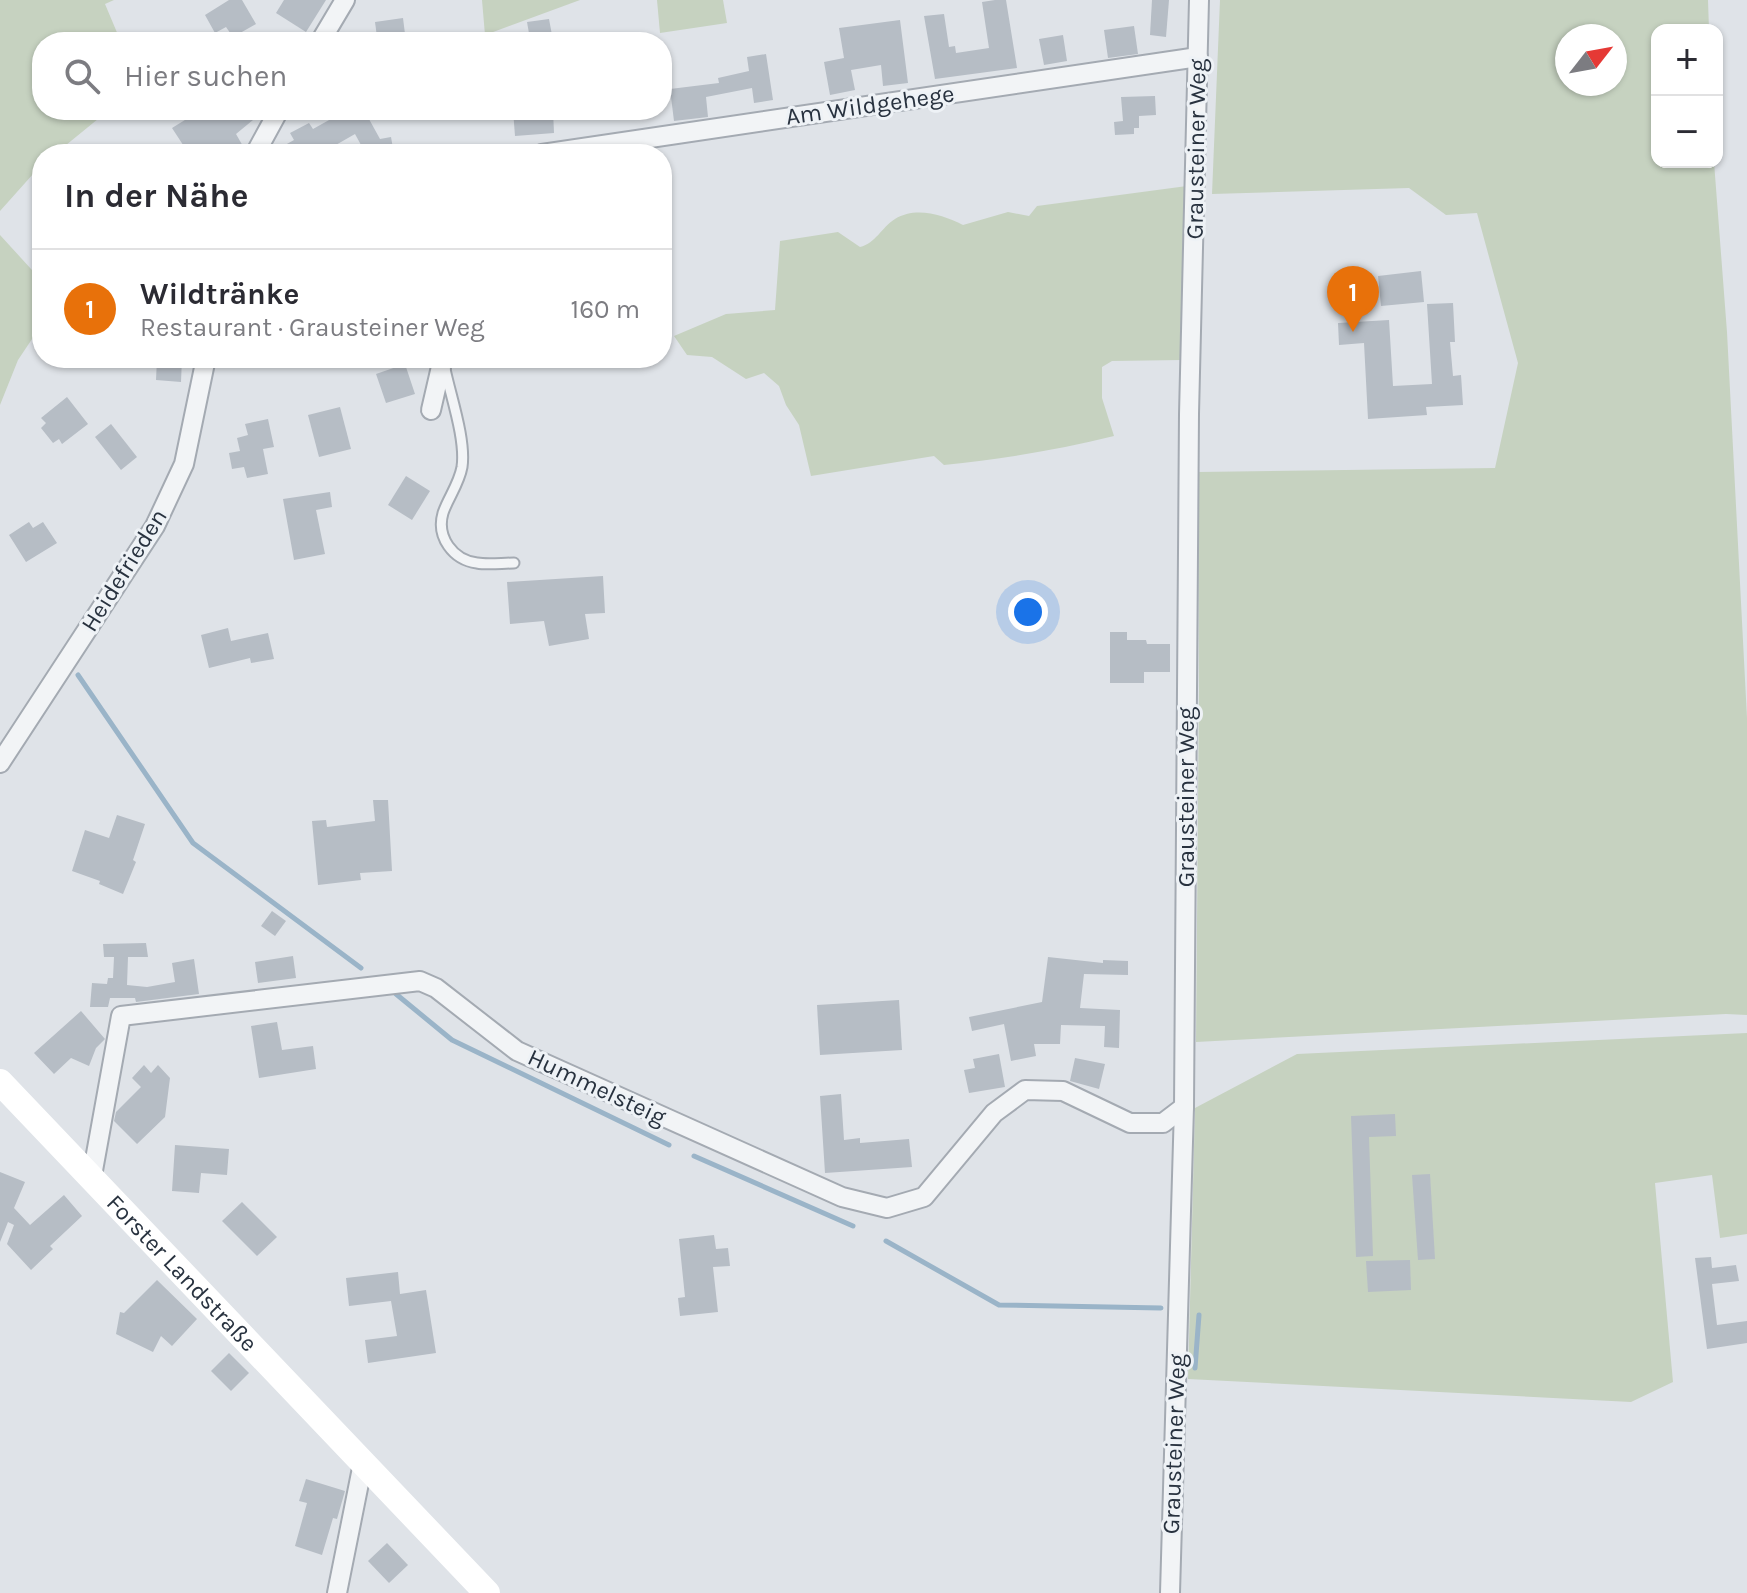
<!DOCTYPE html>
<html lang="de">
<meta charset="utf-8">
<style>
body{margin:0;font-family:Karla,sans-serif;background:#f2f2f3;color:#2b2b33}
.controls{position:absolute;right:24px;top:24px;display:grid;overflow:hidden;border-radius:16px;box-shadow:0 2px 6px #0004}
.controls button{width:72px;height:72px;display:grid;place-items:center;padding:0;border:0;border-bottom:2px solid #e1e1e2;background:#fff;color:#2b2b33;font:40px sans-serif}
.compass{position:absolute;left:1555px;top:24px;width:72px;height:72px;border-radius:50%;background:#fff;box-shadow:0 2px 6px #0004;rotate:59deg}
.you{position:absolute;left:1028px;top:612px;width:28px;height:28px;margin:-20px;border:6px solid #fff;border-radius:50%;background:#1a73e8;box-shadow:0 0 0 12px #1a73e833}
.badge{display:grid;place-items:center;width:52px;height:52px;border-radius:50%;background:#2563eb;color:#fff;font-size:26px;font-weight:700}
.pin{position:absolute;translate:-50% -66px;filter:drop-shadow(0 2px 4px #0008)}
.pin::after{content:'';position:absolute;top:42px;width:28px;height:24px;background:inherit;clip-path:polygon(0 0,100% 0,50% 100%)}
.list{margin:0;padding:0;list-style:none}
h2{display:flex;justify-content:space-between;align-items:center;height:104px;margin:0;padding:0 32px;font-size:34px}
h2 small{font-size:26px;font-weight:400;color:#7c7c81}
.list li{display:grid;grid-template-columns:52px 1fr auto;gap:24px;align-items:center;box-sizing:border-box;height:120px;padding:0 32px;border-top:2px solid #e1e1e2}
.list b{display:block;font-size:30px;white-space:nowrap}
.list p{margin:0;font-size:26px;white-space:nowrap;color:#7c7c81}
.list em{font-size:26px;font-style:normal;color:#7c7c81}
.icon{flex:none;width:44px;height:44px;fill:none;stroke:currentColor;stroke-width:2;stroke-linecap:round;stroke-linejoin:round}
.map{position:relative;flex:none;width:1747px;height:1593px;overflow:hidden}
.search{position:absolute;background:#fff;box-shadow:0 2px 6px #0004;left:32px;top:32px;width:640px;height:88px;display:flex;align-items:center;gap:20px;box-sizing:border-box;padding:0 28px;border-radius:32px;color:#7c7c81;font-size:30px}
.panel{position:absolute;background:#fff;box-shadow:0 2px 6px #0004;left:32px;top:144px;width:640px;height:224px;border-radius:32px}
.map>svg:first-child{display:block}
.green{fill:#c6d2c0;fill-rule:evenodd}
.lines{fill:none;stroke-linecap:round;stroke-linejoin:round}
.stream{stroke:#9ab4c8;stroke-width:5}
.building{fill:#b6bdc5}
.lane-casing{stroke:#a4aab2;stroke-width:13}
.street-casing{stroke:#a4aab2;stroke-width:22}
.lane{stroke:#f2f4f6;stroke-width:9}
.street{stroke:#f2f4f6;stroke-width:18}
.secondary{stroke:#fff;stroke-width:26}
.labels{text-anchor:middle;dominant-baseline:central;stroke-width:6;stroke-linejoin:round;paint-order:stroke}
.street-label{font-size:24px;fill:#28323f;stroke:#eef2f6}
</style>
<div class="map">
<svg width="1747" height="1593" viewBox="0 0 1747 1593">
<rect width="100%" height="100%" fill="#dfe3e8"/>
<g class="green">
<path d="M 0,0 L 114,0 L 105,4 L 121,42 L 42,42 L 42,110 L 109,110 L 55,154 L 42,154 L 42,164 L 0,211 Z"/>
<path d="M 482,0 L 580,0 L 485,35 Z"/>
<path d="M 657,0 L 723,0 L 727,23 L 660,33 Z"/>
<path d="M 1220,0 L 1708,0 L 1709,30 L 1657,30 L 1657,162 L 1714,162 L 1727,332 L 1747,718 L 1747,1015 L 1726,1014 L 1196,1042 L 1199,689 L 1198,472 L 1495,468 L 1518,363 L 1477,213 L 1446,215 L 1409,188 L 1212,194 ZM 1567,36 L 1615,36 L 1615,84 L 1567,84 Z"/>
<path d="M 1187,186 L 1182,360 L 1112,361 L 1102,367 L 1102,398 L 1114,436 C 1058,450 1002,459 944,465 L 934,456 L 811,476 L 799,425 L 786,405 L 779,386 L 764,373 L 746,379 L 712,357 L 687,355 L 674,336 L 726,314 L 775,310 L 780,241 L 838,232 L 860,247 C 876,243 881,228 895,219 C 916,206 943,215 963,225 L 1008,212 L 1029,216 L 1037,206 Z"/>
<path d="M 0,235 L 42,281 L 42,324 L 18,360 L 0,405 Z"/>
<path d="M 1747,1033 L 1747,1234 L 1720,1238 L 1712,1175 L 1655,1183 L 1673,1382 L 1631,1402 L 1188,1379 L 1195,1108 L 1297,1054 Z"/>
</g>
<g class="lines">
<g class="stream">
<path d="M 78,675 L 193,843 L 361,968"/>
<path d="M 396,994 L 452,1040 L 669,1145"/>
<path d="M 694,1156 L 853,1226"/>
<path d="M 886,1241 L 999,1305 L 1161,1308"/>
<path d="M 1195,1368 L 1199,1315"/>
</g>
</g>
<g class="building">
<path d="M 229,0 L 242,0 L 256,24 L 233,37 L 226,27 L 215,33 L 205,15 Z"/>
<path d="M 284,0 L 326,0 L 306,32 L 276,13 Z"/>
<path d="M 995,0 L 1006,0 L 1017,68 L 935,79 L 924,16 L 944,14 L 949,47 L 955,46 L 956,53 L 989,48 L 982,2 Z"/>
<path d="M 1152,0 L 1169,0 L 1166,37 L 1150,35 Z"/>
<path d="M 403,18 L 405,34 L 377,37 L 375,22 Z"/>
<path d="M 549,19 L 552,35 L 530,39 L 527,22 Z"/>
<path d="M 900,20 L 908,83 L 883,86 L 881,65 L 851,70 L 855,90 L 830,95 L 824,62 L 844,58 L 839,28 Z"/>
<path d="M 1134,26 L 1138,54 L 1108,58 L 1104,30 Z"/>
<path d="M 1063,35 L 1067,61 L 1044,65 L 1039,39 Z"/>
<path d="M 766,54 L 773,100 L 754,103 L 752,88 L 706,97 L 708,117 L 674,121 L 670,89 L 719,83 L 718,78 L 749,71 L 747,57 Z"/>
<path d="M 1155,96 L 1156,115 L 1139,116 L 1139,128 L 1134,128 L 1134,134 L 1115,135 L 1114,122 L 1123,121 L 1121,97 Z"/>
<path d="M 201,110 L 265,110 L 236,134 L 244,148 L 234,154 L 189,154 L 172,128 Z"/>
<path d="M 347,110 L 364,110 L 380,139 L 391,137 L 394,154 L 366,154 L 355,134 L 320,154 L 269,154 L 294,140 L 290,133 L 309,123 L 313,129 Z"/>
<path d="M 513,110 L 553,110 L 554,133 L 515,136 Z"/>
<path d="M 1421,271 L 1424,302 L 1381,306 L 1378,276 Z"/>
<path d="M 1453,303 L 1455,342 L 1450,342 L 1453,376 L 1461,375 L 1463,405 L 1426,407 L 1427,415 L 1368,419 L 1364,343 L 1339,345 L 1338,323 L 1389,320 L 1393,386 L 1432,384 L 1427,304 Z"/>
<path d="M 157,358 L 182,358 L 181,382 L 156,380 Z"/>
<path d="M 405,364 L 415,394 L 386,403 L 376,374 Z"/>
<path d="M 67,397 L 88,424 L 62,444 L 59,439 L 53,443 L 41,428 L 46,423 L 41,418 Z"/>
<path d="M 340,407 L 351,449 L 319,457 L 308,415 Z"/>
<path d="M 268,419 L 274,447 L 263,449 L 268,474 L 247,478 L 244,467 L 232,469 L 229,453 L 240,451 L 237,438 L 248,435 L 245,424 Z"/>
<path d="M 111,424 L 137,457 L 121,470 L 95,437 Z"/>
<path d="M 406,476 L 430,491 L 412,520 L 388,505 Z"/>
<path d="M 330,492 L 332,507 L 316,510 L 325,554 L 294,560 L 283,499 Z"/>
<path d="M 29,522 L 33,528 L 43,522 L 57,543 L 26,562 L 9,535 Z"/>
<path d="M 603,576 L 605,613 L 585,614 L 589,639 L 549,646 L 544,621 L 510,624 L 507,582 Z"/>
<path d="M 228,628 L 231,641 L 268,633 L 274,659 L 251,663 L 250,658 L 209,668 L 201,635 Z"/>
<path d="M 1110,632 L 1127,632 L 1127,640 L 1146,640 L 1147,644 L 1170,644 L 1170,672 L 1144,672 L 1144,683 L 1110,683 Z"/>
<path d="M 373,800 L 388,800 L 392,871 L 360,873 L 361,880 L 318,885 L 312,821 L 326,820 L 327,827 L 375,821 Z"/>
<path d="M 117,815 L 145,824 L 133,860 L 136,862 L 123,894 L 99,884 L 100,881 L 72,871 L 85,830 L 109,838 Z"/>
<path d="M 272,911 L 286,921 L 275,936 L 261,926 Z"/>
<path d="M 146,943 L 148,957 L 128,957 L 127,985 L 147,987 L 175,982 L 172,963 L 194,959 L 199,994 L 136,1002 L 135,998 L 110,998 L 108,1007 L 90,1007 L 92,983 L 107,984 L 108,978 L 113,978 L 114,957 L 104,957 L 103,944 Z"/>
<path d="M 293,956 L 296,978 L 258,983 L 255,962 Z"/>
<path d="M 1048,957 L 1103,963 L 1103,960 L 1128,961 L 1128,975 L 1084,974 L 1080,1008 L 1120,1010 L 1119,1048 L 1104,1047 L 1105,1026 L 1061,1025 L 1060,1044 L 1034,1044 L 1036,1056 L 1011,1061 L 1004,1024 L 972,1031 L 969,1017 L 1042,1002 Z"/>
<path d="M 899,1000 L 902,1050 L 820,1055 L 817,1005 Z"/>
<path d="M 81,1011 L 105,1039 L 96,1048 L 89,1066 L 71,1058 L 54,1074 L 34,1053 Z"/>
<path d="M 277,1022 L 282,1050 L 313,1046 L 316,1069 L 259,1078 L 251,1026 Z"/>
<path d="M 999,1054 L 1005,1087 L 969,1093 L 964,1070 L 975,1068 L 973,1059 Z"/>
<path d="M 1075,1058 L 1105,1064 L 1099,1089 L 1070,1081 Z"/>
<path d="M 144,1065 L 151,1073 L 158,1065 L 170,1078 L 165,1117 L 137,1144 L 114,1121 L 116,1112 L 141,1087 L 132,1078 Z"/>
<path d="M 841,1094 L 844,1140 L 860,1138 L 860,1143 L 909,1139 L 912,1167 L 825,1173 L 820,1096 Z"/>
<path d="M 1395,1114 L 1396,1136 L 1369,1137 L 1373,1256 L 1356,1257 L 1351,1116 Z"/>
<path d="M 175,1145 L 229,1149 L 227,1175 L 201,1173 L 199,1193 L 172,1191 Z"/>
<path d="M 0,1172 L 25,1182 L 14,1208 L 30,1225 L 64,1195 L 82,1216 L 50,1246 L 53,1249 L 31,1270 L 7,1244 L 14,1225 L 8,1222 L 0,1242 Z"/>
<path d="M 1430,1174 L 1435,1259 L 1418,1260 L 1412,1175 Z"/>
<path d="M 242,1202 L 277,1237 L 257,1256 L 222,1221 Z"/>
<path d="M 714,1235 L 716,1249 L 728,1248 L 730,1266 L 713,1267 L 718,1312 L 680,1316 L 678,1298 L 685,1297 L 679,1239 Z"/>
<path d="M 1711,1257 L 1712,1268 L 1736,1265 L 1739,1281 L 1712,1284 L 1717,1325 L 1747,1321 L 1747,1343 L 1707,1349 L 1695,1258 Z"/>
<path d="M 1410,1260 L 1411,1290 L 1368,1292 L 1366,1261 Z"/>
<path d="M 398,1272 L 400,1294 L 426,1290 L 436,1353 L 368,1363 L 365,1340 L 397,1336 L 391,1301 L 349,1306 L 346,1278 Z"/>
<path d="M 157,1280 L 197,1319 L 172,1346 L 161,1336 L 153,1352 L 116,1334 L 120,1312 L 124,1313 Z"/>
<path d="M 229,1353 L 249,1373 L 231,1391 L 211,1371 Z"/>
<path d="M 306,1479 L 345,1491 L 337,1519 L 333,1518 L 322,1555 L 295,1546 L 307,1503 L 299,1501 Z"/>
<path d="M 387,1543 L 408,1565 L 389,1583 L 368,1561 Z"/>
</g>
<g class="lines">
<g class="lane-casing">
<path id="lane" d="M 445,369 C 451,397 466,440 462,467 C 459,484 448,498 443,513 C 436,537 453,560 477,563 C 488,565 502,563 514,563"/>
</g>
<g class="street-casing">
<g id="street">
<path d="M 320,42 L 345,0"/>
<path d="M 255,154 L 279,110"/>
<path d="M 542,154 L 1198,57"/>
<path d="M 431,410 L 443,358"/>
<path d="M 0,763 L 155,526 L 184,464 L 206,358"/>
<path d="M 92,1176 L 121,1016 L 420,981 L 436,988 L 517,1051 L 842,1197 L 887,1208 L 924,1197 L 994,1113 L 1025,1090 L 1063,1091 L 1130,1123 L 1163,1123 L 1184,1107"/>
<path d="M 337,1593 L 363,1463"/>
<path d="M 1170,1593 L 1184,1107 L 1189,414 L 1199,0"/>
</g>
</g>
<use href="#lane" class="lane"/>
<use href="#street" class="street"/>
<path class="secondary" id="s1" d="M 0,1082 L 487,1593"/>
</g>
<g class="labels">
<g class="street-label">
<text transform="translate(870 105) rotate(-8)">Am Wildgehege</text>
<text transform="translate(1196 149) rotate(-89)">Grausteiner Weg</text>
<text transform="translate(124 570) rotate(-58)">Heidefrieden</text>
<text transform="translate(1186 797) rotate(-90)">Grausteiner Weg</text>
<text transform="translate(597 1087) rotate(25)">Hummelsteig</text>
<text stroke="none"><textPath href="#s1" startOffset="264">Forster Landstraße</textPath></text>
<text transform="translate(1174 1444) rotate(-88)">Grausteiner Weg</text>
</g>
</g>
</svg>
<div class="controls">
<button>+</button>
<button>−</button>
</div>
<svg class="compass" viewBox="-18 -18 36 36"><path d="M0-13l5 13h-10z" fill="#e53935"/><path d="M0 13l5-13h-10z" fill="#7c7c81"/></svg>
<div class="you"></div>
<div class="pin badge" style="left:1353px;top:332px;background:#e8710a">1</div>
<div class="search"><svg class="icon" aria-label="search" viewBox="0 0 24 24"><circle cx="10" cy="10" r="6"/><path d="M15 15l6 6"/></svg>Hier suchen</div>
<section class="panel">
<h2>In der Nähe<small></small></h2>
<ul class="list">
<li><span class="badge" style="background:#e8710a">1</span><div><b>Wildtränke</b><p>Restaurant · Grausteiner Weg</p></div><em>160 m</em></li>
</ul>
</section>
</div>
